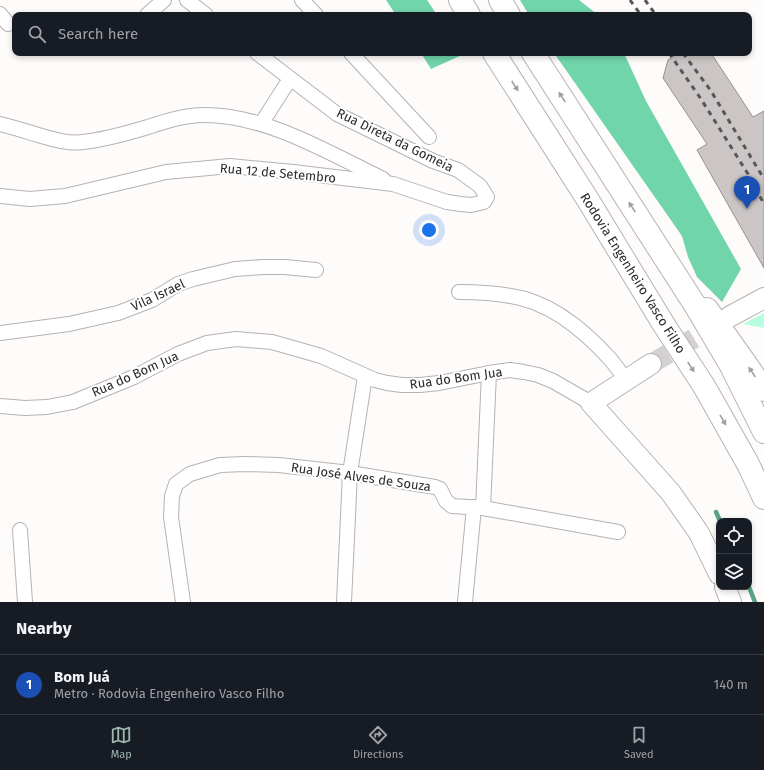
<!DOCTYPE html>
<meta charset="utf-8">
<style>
body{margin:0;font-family:"Fira Sans",sans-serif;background:#242831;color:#f1f3f6}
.controls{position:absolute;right:12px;bottom:12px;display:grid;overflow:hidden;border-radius:8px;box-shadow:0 2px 6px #0003}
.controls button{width:36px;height:36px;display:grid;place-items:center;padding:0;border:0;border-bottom:1px solid #363941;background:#171b24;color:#f1f3f6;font:20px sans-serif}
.you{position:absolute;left:429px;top:230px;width:14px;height:14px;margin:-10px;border:3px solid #fff;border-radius:50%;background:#1a73e8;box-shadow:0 0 0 6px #1a73e833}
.badge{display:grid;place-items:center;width:26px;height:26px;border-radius:50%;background:#9db8ae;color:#fff;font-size:13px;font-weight:700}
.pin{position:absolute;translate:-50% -33px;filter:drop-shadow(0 1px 2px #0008)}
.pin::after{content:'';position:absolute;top:21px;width:14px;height:12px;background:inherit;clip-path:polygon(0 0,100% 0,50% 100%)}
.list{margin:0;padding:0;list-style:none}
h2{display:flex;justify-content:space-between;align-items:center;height:52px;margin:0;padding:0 16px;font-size:17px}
h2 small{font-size:13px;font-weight:400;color:#9ea1a6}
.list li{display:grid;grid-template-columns:26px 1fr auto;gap:12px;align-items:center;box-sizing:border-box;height:60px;padding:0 16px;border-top:1px solid #363941}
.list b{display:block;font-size:15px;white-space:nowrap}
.list p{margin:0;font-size:13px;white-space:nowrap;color:#9ea1a6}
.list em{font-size:13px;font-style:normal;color:#9ea1a6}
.icon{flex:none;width:22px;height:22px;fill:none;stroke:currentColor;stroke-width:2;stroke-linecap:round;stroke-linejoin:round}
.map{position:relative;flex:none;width:764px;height:602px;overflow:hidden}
.search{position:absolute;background:#171b24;box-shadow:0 2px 6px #0003;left:12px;right:12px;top:12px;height:44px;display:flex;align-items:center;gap:10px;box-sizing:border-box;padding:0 14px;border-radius:8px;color:#9ea1a6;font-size:15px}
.sheet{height:112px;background:#171b24}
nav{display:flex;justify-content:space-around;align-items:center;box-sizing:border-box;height:56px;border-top:1px solid #363941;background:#171b24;font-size:11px;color:#9ea1a6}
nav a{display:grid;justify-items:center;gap:2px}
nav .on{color:#9db8ae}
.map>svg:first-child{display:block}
.green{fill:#b8fede}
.forest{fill:#71d5ab}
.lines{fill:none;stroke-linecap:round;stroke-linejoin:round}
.stream{stroke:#5ca284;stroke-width:4.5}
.building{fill:#cbc5c5;stroke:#979292}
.secondary-tunnel{stroke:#d4d1d1;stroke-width:20;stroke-dasharray:20 10;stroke-linecap:butt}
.street-casing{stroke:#b7b2b2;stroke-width:16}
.secondary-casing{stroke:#b7b2b2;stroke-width:22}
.primary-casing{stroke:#b7b2b2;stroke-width:24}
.highway-casing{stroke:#b7b2b2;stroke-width:24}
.street{stroke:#fff;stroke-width:14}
.secondary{stroke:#fff;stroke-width:20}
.primary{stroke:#fff;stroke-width:22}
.highway{stroke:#fff;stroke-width:22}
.rail{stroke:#585656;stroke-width:3;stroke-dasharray:5 5;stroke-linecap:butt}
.oneway{fill:#a09f9f}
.labels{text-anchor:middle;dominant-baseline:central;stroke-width:4;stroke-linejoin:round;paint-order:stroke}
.street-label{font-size:13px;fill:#2c2a2a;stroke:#fff}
</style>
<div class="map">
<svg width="764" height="602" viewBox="0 0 764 602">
<rect width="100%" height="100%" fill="#fefbfb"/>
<path class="green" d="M 764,313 L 764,328 L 743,324 Z"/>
<g class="forest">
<path d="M 386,0 L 427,0 L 437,15 L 396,15 Z"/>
<path d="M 520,0 L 579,0 L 598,15 L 529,15 Z"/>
<path d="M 421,53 L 461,53 L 462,55 L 431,69 Z"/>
<path d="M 554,53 L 624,53 L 646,101 L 741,269 L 722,302 L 697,277 L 688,257 L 682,236 Z"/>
</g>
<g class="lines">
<g class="stream">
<path d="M 716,512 L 720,521"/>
<path d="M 749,587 L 755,602"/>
</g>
</g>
<path class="building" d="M 679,53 L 711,53 L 753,117 L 764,111 L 764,268 L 697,150 L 707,144 L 663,78 L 668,60 Z"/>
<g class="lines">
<path class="secondary-tunnel" d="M 651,364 L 723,321"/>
<g class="street-casing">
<g id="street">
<path d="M 187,0 L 206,15"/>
<path d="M 302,0 L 316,15"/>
<path d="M 0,14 L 8,24"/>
<path d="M 147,15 L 164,0"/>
<path d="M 351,53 L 429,137"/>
<path d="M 0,124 C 13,127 25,131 38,135 C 52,139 68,144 83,142 C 103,140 128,133 148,127 C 166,121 185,115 204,115 C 267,115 327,152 383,179"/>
<path d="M 261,124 L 286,85"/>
<path d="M 0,196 L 30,199 L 65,196 L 166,172 L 230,166 L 293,172 L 393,184 L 447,202 L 461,204 L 471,205 L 484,202 L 487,197 L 480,186 L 458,170 L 433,161 L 337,114 L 257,53"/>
<path d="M 459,292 C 476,292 494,293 511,296 C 551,302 585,331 611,360 C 616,366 621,373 625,380"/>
<path d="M 0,333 L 69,324 L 118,313 L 152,300 L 178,284 L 193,279 L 235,269 L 263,267 L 285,267 L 316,270"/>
<path d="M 0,406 L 25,408 L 47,407 L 73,402 L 134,377 L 178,354 L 207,343 L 236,339 L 272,342 L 321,356 L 375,380 L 387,383 L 402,385 L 420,385 L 439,383 L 489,373 L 510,370 L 524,372 L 538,375 L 553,381 L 591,403"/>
<path d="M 483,508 L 489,373"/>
<path d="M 20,530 L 25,602"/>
<path d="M 183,602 L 171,517 L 172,496 L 176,484 L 190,474 L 220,465 L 245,464 L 279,465 L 350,473 L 435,487 L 440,489 L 446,501 L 452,506 L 483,508 L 618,532"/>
<path d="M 344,602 L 350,473 L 365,376"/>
<path d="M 465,602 L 474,507"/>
</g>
</g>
<g class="secondary-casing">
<g id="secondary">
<path d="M 729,317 L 764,298"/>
<path d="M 651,364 L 591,403 L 671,493 L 699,533 L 719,574"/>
<path d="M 725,587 L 731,602"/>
</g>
</g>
<g class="primary-casing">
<path id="primary" d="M 707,309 L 739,354 L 764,390"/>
</g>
<g class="highway-casing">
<g id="highway">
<path d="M 460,0 L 469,15"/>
<path d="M 500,0 L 509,15"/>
<path d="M 494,53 L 588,200 L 664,325 L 704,386 L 748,464 L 764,498"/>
<path d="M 533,53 L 695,305 L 731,366 L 764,432"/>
</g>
</g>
<use href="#street" class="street"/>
<use href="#secondary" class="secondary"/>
<use href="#primary" class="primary"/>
<use href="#highway" class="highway"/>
<g class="rail">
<path d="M 630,0 L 641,15"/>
<path d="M 645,0 L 656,15"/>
<path d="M 669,53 L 701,99 L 748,174 L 764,204"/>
<path d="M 683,53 L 711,91 L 764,179"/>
</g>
</g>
<defs><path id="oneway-solid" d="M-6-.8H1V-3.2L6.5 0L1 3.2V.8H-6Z"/></defs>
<g class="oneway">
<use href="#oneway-solid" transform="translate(515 86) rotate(57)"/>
<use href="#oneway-solid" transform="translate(562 97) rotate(-123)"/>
<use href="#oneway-solid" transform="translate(632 207) rotate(-123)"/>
<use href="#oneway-solid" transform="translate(691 367) rotate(57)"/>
<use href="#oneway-solid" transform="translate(752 372) rotate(-124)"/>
<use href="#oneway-solid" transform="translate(723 420) rotate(60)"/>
</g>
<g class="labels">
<g class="street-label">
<text transform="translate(395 140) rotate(26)">Rua Direta da Gomeia</text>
<text transform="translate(278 173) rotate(5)">Rua 12 de Setembro</text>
<text transform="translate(633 273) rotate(58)">Rodovia Engenheiro Vasco Filho</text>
<text transform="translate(158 295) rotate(-25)">Vila Israel</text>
<text transform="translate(135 374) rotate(-24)">Rua do Bom Jua</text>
<text transform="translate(456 378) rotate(-8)">Rua do Bom Jua</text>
<text transform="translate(361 477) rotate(8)">Rua José Alves de Souza</text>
</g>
</g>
</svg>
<div class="controls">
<button><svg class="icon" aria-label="locate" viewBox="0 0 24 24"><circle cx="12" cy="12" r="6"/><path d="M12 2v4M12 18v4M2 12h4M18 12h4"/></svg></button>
<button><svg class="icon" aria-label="layers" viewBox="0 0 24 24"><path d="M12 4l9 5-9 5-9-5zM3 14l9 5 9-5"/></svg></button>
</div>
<div class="you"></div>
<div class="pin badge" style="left:747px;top:209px;background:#1a4fb4">1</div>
<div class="search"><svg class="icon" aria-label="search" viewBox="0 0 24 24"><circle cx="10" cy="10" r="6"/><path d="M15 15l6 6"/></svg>Search here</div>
</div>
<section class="sheet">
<h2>Nearby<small></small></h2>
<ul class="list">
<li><span class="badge" style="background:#1a4fb4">1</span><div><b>Bom Juá</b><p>Metro · Rodovia Engenheiro Vasco Filho</p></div><em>140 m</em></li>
</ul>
</section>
<nav>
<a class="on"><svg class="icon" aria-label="map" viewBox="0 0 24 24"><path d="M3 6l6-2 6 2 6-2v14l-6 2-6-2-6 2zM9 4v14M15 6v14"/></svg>Map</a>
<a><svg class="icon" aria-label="directions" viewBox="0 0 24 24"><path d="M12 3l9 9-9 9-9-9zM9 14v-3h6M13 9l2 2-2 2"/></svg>Directions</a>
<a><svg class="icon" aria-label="saved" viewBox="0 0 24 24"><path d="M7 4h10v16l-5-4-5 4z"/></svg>Saved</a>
</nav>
